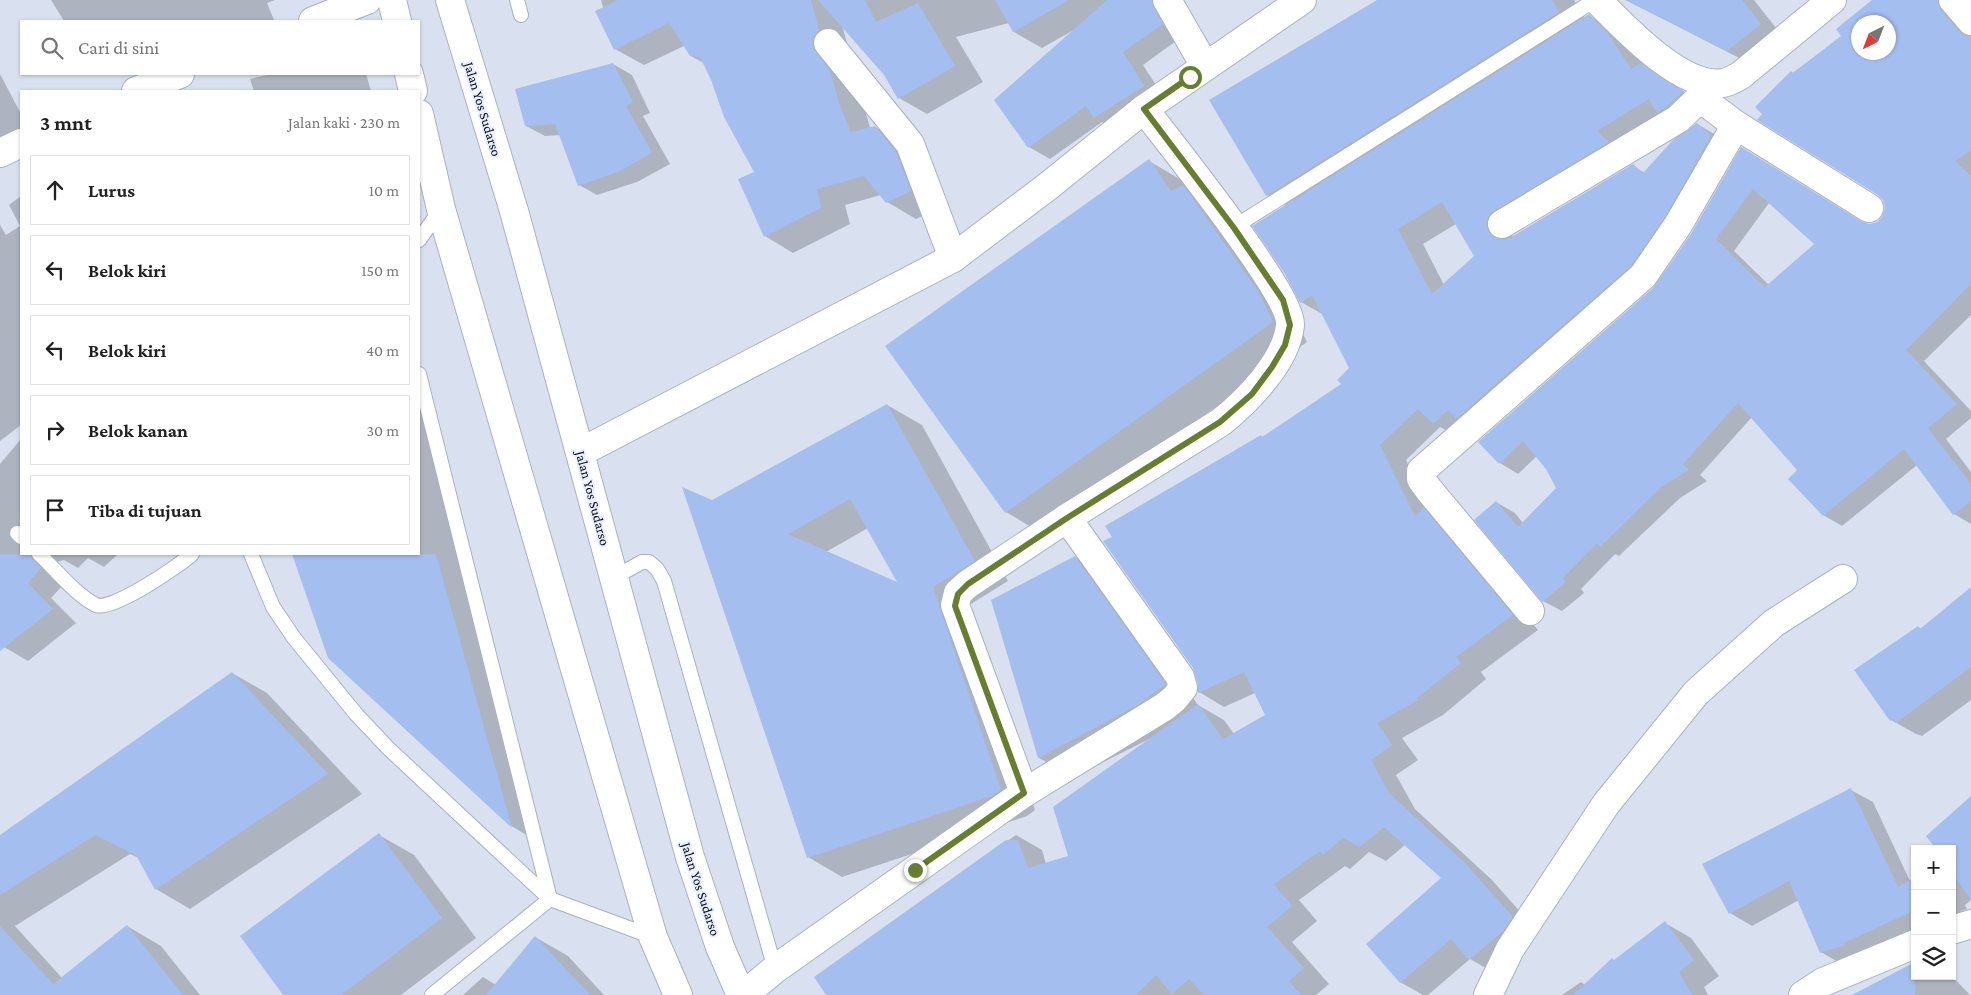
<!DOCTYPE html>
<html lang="id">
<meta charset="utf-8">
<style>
body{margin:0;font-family:"Crimson Pro",serif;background:#f2f2f2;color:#222}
.controls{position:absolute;right:15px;bottom:15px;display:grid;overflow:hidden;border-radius:0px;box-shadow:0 1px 4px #0004}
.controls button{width:45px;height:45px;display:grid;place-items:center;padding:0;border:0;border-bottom:1px solid #e0e0e0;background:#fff;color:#222;font:25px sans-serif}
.compass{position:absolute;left:1851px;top:15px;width:45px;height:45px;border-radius:50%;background:#fff;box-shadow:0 1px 4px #0004;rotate:222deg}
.stop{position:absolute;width:15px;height:15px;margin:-11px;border:4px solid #677d2f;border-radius:50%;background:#fff}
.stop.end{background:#677d2f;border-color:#fff;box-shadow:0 1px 5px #0008}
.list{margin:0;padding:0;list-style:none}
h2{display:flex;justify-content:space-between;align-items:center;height:65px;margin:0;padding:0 20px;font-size:21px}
h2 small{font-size:16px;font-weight:400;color:#767676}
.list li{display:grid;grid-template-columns:32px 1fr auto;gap:15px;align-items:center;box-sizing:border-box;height:70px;margin:0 10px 10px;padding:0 10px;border:1px solid #e0e0e0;border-radius:0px}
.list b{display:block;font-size:19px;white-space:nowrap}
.list em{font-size:16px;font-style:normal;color:#767676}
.icon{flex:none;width:28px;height:28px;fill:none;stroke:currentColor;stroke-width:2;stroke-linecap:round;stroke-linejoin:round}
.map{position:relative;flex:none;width:1971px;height:995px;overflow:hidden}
.search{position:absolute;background:#fff;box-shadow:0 1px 4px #0004;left:20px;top:20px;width:400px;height:55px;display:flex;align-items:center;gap:12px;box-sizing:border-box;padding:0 18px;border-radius:0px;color:#767676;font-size:19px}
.panel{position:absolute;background:#fff;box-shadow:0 1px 4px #0004;left:20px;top:90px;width:400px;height:465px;border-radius:0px}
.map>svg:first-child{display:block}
.shadow{fill:#0003;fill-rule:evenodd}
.building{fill:#a5bef0;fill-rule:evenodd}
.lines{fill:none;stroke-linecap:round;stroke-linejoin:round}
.lane-casing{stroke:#a9b0bf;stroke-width:16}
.street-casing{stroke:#a9b0bf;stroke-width:30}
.highway-casing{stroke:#a9b0bf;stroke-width:30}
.lane{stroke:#fff;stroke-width:14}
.street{stroke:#fff;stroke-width:28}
.highway{stroke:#fff;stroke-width:28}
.route{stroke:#677d2f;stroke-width:6}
.labels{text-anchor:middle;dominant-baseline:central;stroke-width:4;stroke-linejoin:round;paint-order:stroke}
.street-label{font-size:14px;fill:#0b0e13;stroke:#e7eefe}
</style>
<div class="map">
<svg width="1971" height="995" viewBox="0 0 1971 995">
<rect width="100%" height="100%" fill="#d9e1f0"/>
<g class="shadow">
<path d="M 51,0 L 275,0 L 267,3 L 274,20 L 271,21 L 64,21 Z"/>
<path d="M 601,0 L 1168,0 L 1183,36 L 1143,65 L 1165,99 L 1116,129 L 1102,122 L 1050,159 L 1029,147 L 1072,31 L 1042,48 L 1014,32 L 1009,23 L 956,37 L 983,82 L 927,114 L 899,98 L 885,74 L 842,25 L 870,128 L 875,127 L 904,144 L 939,208 L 916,219 L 887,202 L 881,195 L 845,205 L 850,224 L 793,253 L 765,236 L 756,173 L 705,64 L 691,56 L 684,46 L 644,65 L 615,49 Z"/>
<path d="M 1380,0 L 1574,0 L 1585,18 L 1589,16 L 1615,31 L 1633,48 L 1644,67 L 1709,107 L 1514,231 L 1512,237 L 1633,166 L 1645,173 L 1697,124 L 1723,139 L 1737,152 L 1691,231 L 1657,280 L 1483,433 L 1460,438 L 1440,427 L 1406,460 L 1432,514 L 1450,525 L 1538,630 L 1481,672 L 1486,679 L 1443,715 L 1402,738 L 1418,760 L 1396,775 L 1415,809 L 1492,880 L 1538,932 L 1529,945 L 1496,974 L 1470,959 L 1428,995 L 1423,995 L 1400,982 L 1443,878 L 1406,844 L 1386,861 L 1369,852 L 1350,869 L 1345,866 L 1299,900 L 1317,921 L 1292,942 L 1329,984 L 1316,995 L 828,995 L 815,978 L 1016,835 L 1042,850 L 1046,864 L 1069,857 L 1155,736 L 1074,777 L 1039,758 L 992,601 L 1075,557 L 1109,577 L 1198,705 L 1224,720 L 1234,734 L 1267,716 L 1255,693 L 1224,707 L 1199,692 L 1199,684 L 1194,667 L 1113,537 L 1261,436 L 1264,438 L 1343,384 L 1351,368 L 1324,315 L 1301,302 L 1286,206 L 1267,195 L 1210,101 ZM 1456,224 L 1476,257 L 1444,285 L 1423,244 Z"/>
<path d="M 1626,0 L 1754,0 L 1784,38 L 1751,64 Z"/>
<path d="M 1884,0 L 1961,0 L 1959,22 L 1971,35 L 1971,315 L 1924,361 L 1971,411 L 1971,418 L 1946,439 L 1971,472 L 1971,524 L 1954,514 L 1917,465 L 1842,526 L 1823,515 L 1799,470 L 1752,417 L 1700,475 L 1707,481 L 1680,498 L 1619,556 L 1615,554 L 1581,589 L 1584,593 L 1562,611 L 1543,601 L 1496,502 L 1515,513 L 1523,523 L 1561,484 L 1537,456 L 1518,474 L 1500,463 L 1654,288 L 1692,234 L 1742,148 L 1863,223 L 1869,225 L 1877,223 L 1883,217 L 1886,208 L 1884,200 L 1787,77 L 1843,36 L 1838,30 ZM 1858,22 L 1888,22 L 1888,52 L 1858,52 ZM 1769,203 L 1816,244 L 1769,285 L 1734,251 Z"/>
<path d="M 613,64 L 632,75 L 650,113 L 643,116 L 670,164 L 637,182 L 597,195 L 579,185 L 560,135 L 545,136 L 526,126 Z"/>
<path d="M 0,74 L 21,114 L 21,130 L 0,141 Z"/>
<path d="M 271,74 L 366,74 L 371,91 L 254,91 L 250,79 Z"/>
<path d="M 1149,161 L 1183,181 L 1292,312 L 1307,342 L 1040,532 L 1006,512 Z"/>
<path d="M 21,196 L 21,425 L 0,441 L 0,225 L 6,235 L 20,226 L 9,205 Z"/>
<path d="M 419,387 L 545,846 L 513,827 L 329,658 L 294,554 L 419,554 Z"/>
<path d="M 887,405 L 922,425 L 1008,581 L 966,607 L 1035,810 L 1027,816 L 842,877 L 808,857 L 713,502 ZM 868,528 L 900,585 L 826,552 Z"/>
<path d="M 21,439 L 21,554 L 118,554 L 104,567 L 88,558 L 78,568 L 64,560 L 57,562 L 55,572 L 65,583 L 51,598 L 76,623 L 28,661 L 4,647 L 0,640 L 0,464 Z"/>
<path d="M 1971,589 L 1971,700 L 1922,736 L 1916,734 L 1891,720 L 1918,627 L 1922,629 Z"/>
<path d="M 232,673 L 267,693 L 362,794 L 190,909 L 156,889 L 139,858 L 130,854 L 15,926 L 62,978 L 127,926 L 161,946 L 200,995 L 0,995 L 0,837 Z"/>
<path d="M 1851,790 L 1873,802 L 1910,881 L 1915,878 L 1915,933 L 1843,965 L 1821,952 L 1799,900 L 1752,926 L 1730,913 L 1704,865 Z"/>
<path d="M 1971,798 L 1971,900 L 1965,905 L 1967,909 L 1952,915 L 1952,849 Z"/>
<path d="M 379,835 L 414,855 L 476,938 L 401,995 L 284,995 Z"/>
<path d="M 1665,923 L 1691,938 L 1719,976 L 1704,987 L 1708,995 L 1562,995 L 1581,982 L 1585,985 Z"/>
<path d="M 535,937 L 568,956 L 604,995 L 463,995 L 483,977 L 496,985 Z"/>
<path d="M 1915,962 L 1915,976 L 1952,976 L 1970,995 L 1862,995 Z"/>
</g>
<g class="building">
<path d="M 618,0 L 811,0 L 819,30 L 814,37 L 813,46 L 830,71 L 840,106 L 851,132 L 875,126 L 896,152 L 911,191 L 886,203 L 864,176 L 817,189 L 821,208 L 764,237 L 738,179 L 754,172 L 724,117 L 711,80 L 700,57 L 690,56 L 669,23 L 614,50 L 595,11 Z"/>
<path d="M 818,0 L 865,0 L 876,22 L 918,3 L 955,66 L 898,99 L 884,75 Z"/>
<path d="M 995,0 L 1069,0 L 1013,32 Z"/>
<path d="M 1107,0 L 1151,0 L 1163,24 L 1123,52 L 1144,86 L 1094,118 L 1086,106 L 1028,148 L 994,100 Z"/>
<path d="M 1377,0 L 1552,0 L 1559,12 L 1266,196 L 1209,100 Z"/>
<path d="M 1625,0 L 1742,0 L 1761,24 L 1727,51 Z"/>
<path d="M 1872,0 L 1938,0 L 1941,10 L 1959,31 L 1971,36 L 1971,150 L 1955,161 L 1971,176 L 1971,284 L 1906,350 L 1957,404 L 1928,428 L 1971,484 L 1971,501 L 1953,515 L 1904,449 L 1823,516 L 1788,479 L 1797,470 L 1738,403 L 1683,464 L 1689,470 L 1661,487 L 1600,547 L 1597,543 L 1563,578 L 1566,582 L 1542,602 L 1474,520 L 1496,501 L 1518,527 L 1556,488 L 1546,469 L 1523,441 L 1499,464 L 1478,442 L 1653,288 L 1691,234 L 1741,147 L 1861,221 L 1869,224 L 1877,222 L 1882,217 L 1885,208 L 1883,200 L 1878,195 L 1757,120 L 1762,114 L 1755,107 L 1791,71 L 1793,73 L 1841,36 L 1836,29 ZM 1858,22 L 1888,22 L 1888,52 L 1858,52 ZM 1753,189 L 1814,244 L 1765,287 L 1716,239 Z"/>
<path d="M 1589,14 L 1607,32 L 1631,69 L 1641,63 L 1684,91 L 1668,106 L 1657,113 L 1649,99 L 1597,131 L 1609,142 L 1494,211 L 1489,216 L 1486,224 L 1489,232 L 1495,238 L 1503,240 L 1510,238 L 1633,164 L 1643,173 L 1673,140 L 1697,123 L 1711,136 L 1665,217 L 1631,266 L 1456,419 L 1448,410 L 1433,424 L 1418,409 L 1380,445 L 1415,516 L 1424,508 L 1513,615 L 1456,657 L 1461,663 L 1417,698 L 1418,700 L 1377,723 L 1392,745 L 1371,760 L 1389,793 L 1466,864 L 1513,917 L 1504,930 L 1469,960 L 1451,939 L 1400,983 L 1366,944 L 1441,878 L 1384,827 L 1360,847 L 1343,838 L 1323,855 L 1320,851 L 1274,884 L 1292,906 L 1267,927 L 1304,968 L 1289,981 L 1301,995 L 1204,995 L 1189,979 L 1172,994 L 1156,975 L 1136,995 L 826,995 L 814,977 L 1006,840 L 1018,840 L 1028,868 L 1068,856 L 1053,807 L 1198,704 L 1223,739 L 1265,715 L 1244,672 L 1198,693 L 1198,684 L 1193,668 L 1103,541 L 1112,537 L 1105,526 L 1261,435 L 1262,437 L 1341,384 L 1337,380 L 1349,368 L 1312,295 L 1300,303 L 1285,274 L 1252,226 ZM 1442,202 L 1474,256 L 1432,294 L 1398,229 Z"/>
<path d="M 613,63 L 633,102 L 626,106 L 652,153 L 620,171 L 578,186 L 555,124 L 525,126 L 515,89 Z"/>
<path d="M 1149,159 L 1171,191 L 1183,185 L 1189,193 L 1258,291 L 1273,322 L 1005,513 L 885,346 Z"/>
<path d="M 887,404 L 975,561 L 933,587 L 1001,790 L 992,796 L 807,858 L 682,487 L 712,500 ZM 850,499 L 897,582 L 788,534 Z"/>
<path d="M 0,554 L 30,554 L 33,560 L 41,568 L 28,583 L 53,609 L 0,651 Z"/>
<path d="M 292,554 L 436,554 L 512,828 L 328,658 Z"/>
<path d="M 1075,556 L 1166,684 L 1136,706 L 1038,758 L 991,600 Z"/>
<path d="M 1971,587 L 1971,667 L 1896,723 L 1893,718 L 1890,721 L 1854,670 L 1918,626 L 1920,629 Z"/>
<path d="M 232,672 L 328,774 L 155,890 L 136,855 L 95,835 L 0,895 L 0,835 Z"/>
<path d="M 1851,788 L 1898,887 L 1915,877 L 1915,910 L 1844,943 L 1845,945 L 1820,953 L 1789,881 L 1729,914 L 1702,864 Z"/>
<path d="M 1971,796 L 1971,900 L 1952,873 L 1952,849 L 1936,849 L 1926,836 Z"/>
<path d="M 379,833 L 442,918 L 341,995 L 283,995 L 240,936 Z"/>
<path d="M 1665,921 L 1694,960 L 1679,972 L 1692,995 L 1573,995 L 1612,958 L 1614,960 Z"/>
<path d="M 127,925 L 183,995 L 0,995 L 0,926 L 53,984 Z"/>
<path d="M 535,936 L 590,995 L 486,995 Z"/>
<path d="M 1915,962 L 1915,995 L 1852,995 Z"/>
</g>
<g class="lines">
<g class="lane-casing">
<g id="lane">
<path d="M 517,0 L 521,15"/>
<path d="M 1234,227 L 1595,0"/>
<path d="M 419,240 L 441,209"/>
<path d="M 419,374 L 550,899 L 432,995"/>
<path d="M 17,533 L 21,537"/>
<path d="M 39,554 C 55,569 77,596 96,605 C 111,612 179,566 192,554"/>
<path d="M 251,554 L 273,607 L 294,638 L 356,714 L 388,748 L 550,899 L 653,937"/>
<path d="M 615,577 L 642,562 L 649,562 L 657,569 L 664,581 L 775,969"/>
</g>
</g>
<g class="street-casing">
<g id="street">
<path d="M 1167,0 L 1205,66"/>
<path d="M 1597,0 C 1624,27 1682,90 1723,83 C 1729,82 1736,78 1741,75 L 1832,0"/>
<path d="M 1953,0 L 1971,21"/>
<path d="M 313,21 L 367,0"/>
<path d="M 828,43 L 910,144 L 953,258"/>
<path d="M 136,91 L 180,74"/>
<path d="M 1700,98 L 1736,125 L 1869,208"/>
<path d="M 0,153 L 21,143"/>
<path d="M 1502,224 L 1678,119 L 1700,98 L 1704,82"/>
<path d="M 581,452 L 953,258 L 1047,187 L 1144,109 L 1302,0"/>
<path d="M 1530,611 L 1429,490 L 1421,479 L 1421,471 L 1643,276 L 1678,225 L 1736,125"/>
<path d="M 1024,793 L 955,605 L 958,593 L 968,584 L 1067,518"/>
<path d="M 1952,930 L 1971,924"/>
<path d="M 744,995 L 775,969 L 1024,793 L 1164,707 L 1174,699 L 1183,688 L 1180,677 L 1067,518 L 1221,422 C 1247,401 1287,361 1290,325 C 1292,294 1169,142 1144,109"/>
<path d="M 1488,995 L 1510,949 L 1606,804 L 1696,693 L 1774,623 L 1843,579"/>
<path d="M 1803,995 L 1823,982 L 1915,944"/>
</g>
</g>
<g class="highway-casing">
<g id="highway">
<path d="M 392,0 L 397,21"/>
<path d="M 450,0 L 514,211 L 690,857 L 720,947 L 741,995"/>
<path d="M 409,74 L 413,91"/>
<path d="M 419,114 L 441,209 L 653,937 L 678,995"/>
</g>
</g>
<use href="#lane" class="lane"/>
<use href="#street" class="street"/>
<use href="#highway" class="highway"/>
</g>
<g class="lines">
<path class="route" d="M 915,870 L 1024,793 L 955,606 L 958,594 L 968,584 L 1067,518 L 1220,422 L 1252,394 L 1272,367 L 1285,345 L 1290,325 L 1283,300 L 1234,228 L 1144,109 L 1190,77"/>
</g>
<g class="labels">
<g class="street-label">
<text transform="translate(483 109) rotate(73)">Jalan Yos Sudarso</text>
<text transform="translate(593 498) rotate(75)">Jalan Yos Sudarso</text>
<text transform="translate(701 889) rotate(72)">Jalan Yos Sudarso</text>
</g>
</g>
</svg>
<div class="controls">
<button>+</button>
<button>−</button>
<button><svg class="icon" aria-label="layers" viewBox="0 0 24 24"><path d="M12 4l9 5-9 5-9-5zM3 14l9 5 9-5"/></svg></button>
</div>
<svg class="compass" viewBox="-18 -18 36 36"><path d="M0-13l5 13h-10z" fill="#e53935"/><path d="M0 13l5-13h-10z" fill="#767676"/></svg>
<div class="stop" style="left:1190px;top:77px"></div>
<div class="stop end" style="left:915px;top:870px"></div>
<div class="search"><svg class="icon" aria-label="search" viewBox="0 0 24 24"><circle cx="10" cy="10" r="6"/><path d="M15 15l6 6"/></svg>Cari di sini</div>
<section class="panel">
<h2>3 mnt<small>Jalan kaki · 230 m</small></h2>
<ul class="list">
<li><svg class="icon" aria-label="ahead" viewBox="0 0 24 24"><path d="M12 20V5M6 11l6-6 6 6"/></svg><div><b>Lurus</b></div><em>10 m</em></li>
<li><svg class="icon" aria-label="left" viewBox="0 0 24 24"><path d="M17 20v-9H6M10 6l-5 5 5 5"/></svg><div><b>Belok kiri</b></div><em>150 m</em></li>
<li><svg class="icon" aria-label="left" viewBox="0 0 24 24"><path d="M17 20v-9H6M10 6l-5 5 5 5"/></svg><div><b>Belok kiri</b></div><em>40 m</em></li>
<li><svg class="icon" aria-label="right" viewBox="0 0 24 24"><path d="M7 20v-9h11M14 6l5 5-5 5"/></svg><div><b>Belok kanan</b></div><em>30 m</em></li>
<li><svg class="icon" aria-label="arrive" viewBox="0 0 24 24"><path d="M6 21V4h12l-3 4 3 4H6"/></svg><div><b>Tiba di tujuan</b></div></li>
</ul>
</section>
</div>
